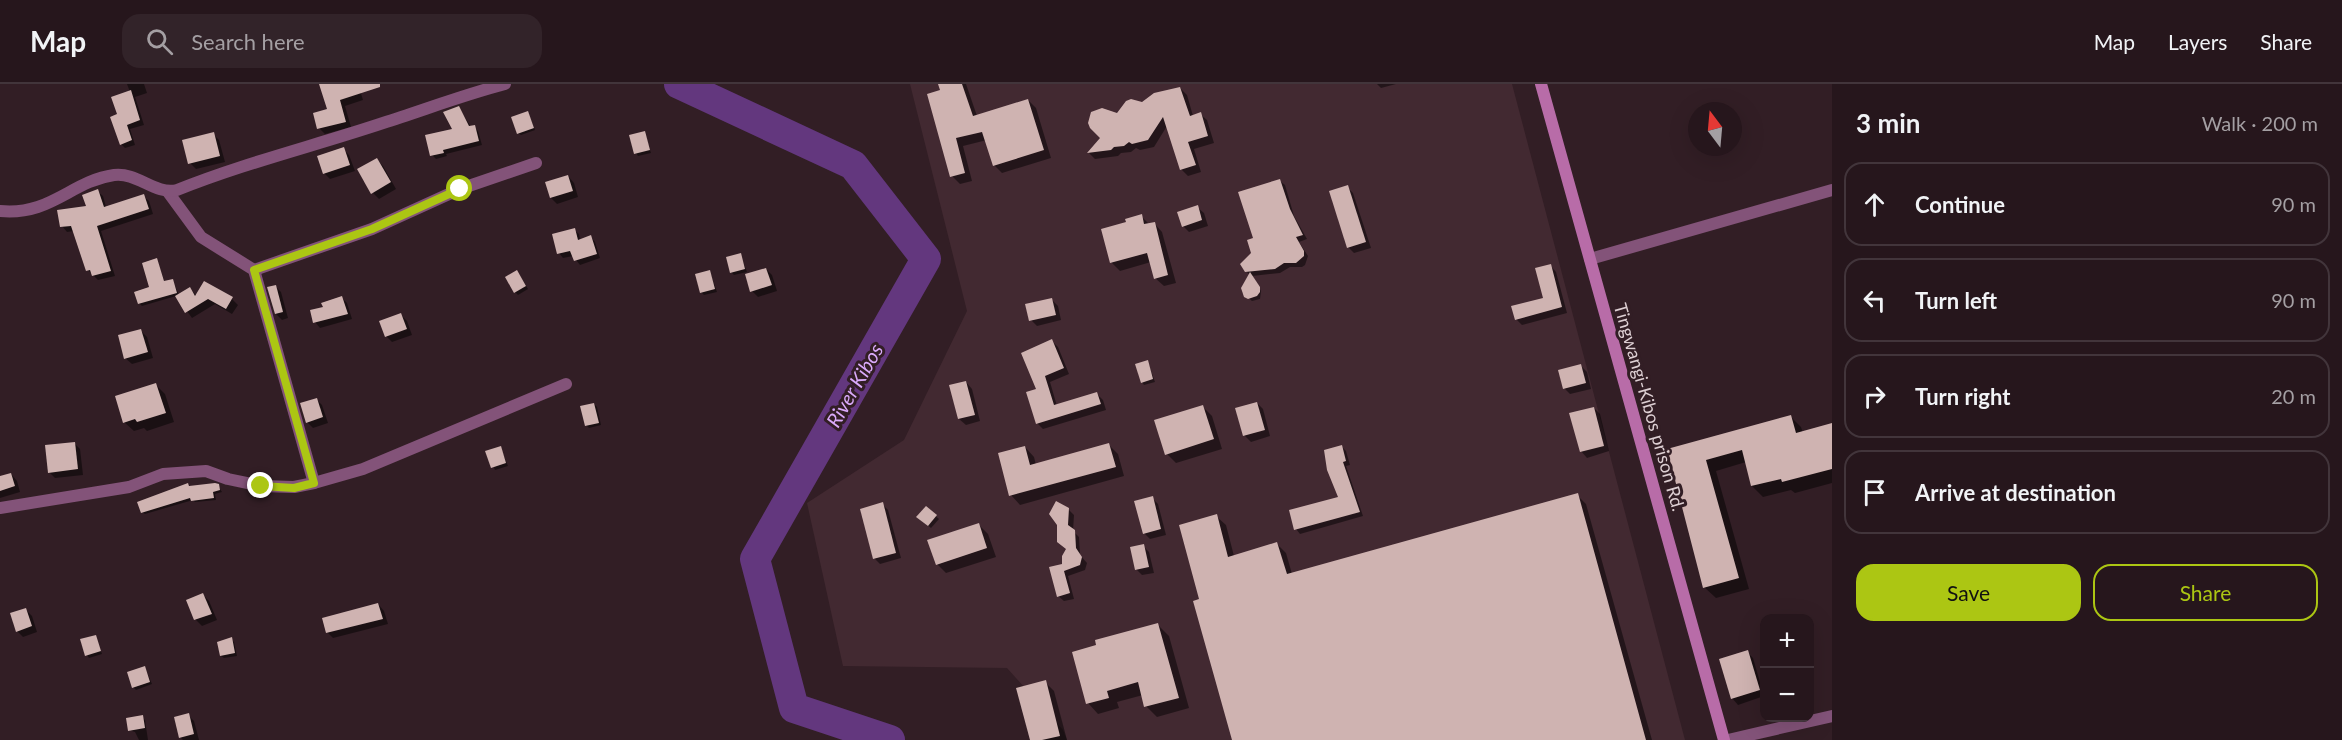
<!DOCTYPE html>
<meta charset="utf-8">
<style>
body{margin:0;font-family:Lato,sans-serif;background:#322329;color:#f1f3f6}
.controls{position:absolute;right:18px;bottom:18px;display:grid;overflow:hidden;border-radius:12px;box-shadow:0 6px 24px #0002}
.controls button{width:54px;height:54px;display:grid;place-items:center;padding:0;border:0;border-bottom:2px solid #42353b;background:#26161c;color:#f1f3f6;font:30px sans-serif}
.compass{position:absolute;left:1688px;top:18px;width:54px;height:54px;border-radius:50%;background:#26161c;box-shadow:0 6px 24px #0002;rotate:344deg}
.stop{position:absolute;width:18px;height:18px;margin:-14px;border:4px solid #acc613;border-radius:50%;background:#fff}
.stop.end{background:#acc613;border-color:#fff;box-shadow:0 2px 6px #0008}
.list{margin:0;padding:0;list-style:none}
h2{display:flex;justify-content:space-between;align-items:center;height:78px;margin:0;padding:0 24px;font-size:26px}
h2 small{font-size:20px;font-weight:400;color:#a49fa3}
.list li{display:grid;grid-template-columns:39px 1fr auto;gap:18px;align-items:center;box-sizing:border-box;height:84px;margin:0 12px 12px;padding:0 12px;border:2px solid #42353b;border-radius:18px}
.list b{display:block;font-size:22px;white-space:nowrap}
.list em{font-size:20px;font-style:normal;color:#a49fa3}
.actions{display:flex;gap:12px;padding:18px 24px}
.actions a{flex:1;padding:14px 0;border:2px solid #acc613;border-radius:18px;text-align:center;font-size:21px;color:#acc613}
.actions .main{background:#acc613;color:#111}
.icon{flex:none;width:33px;height:33px;fill:none;stroke:currentColor;stroke-width:2;stroke-linecap:round;stroke-linejoin:round}
.map{position:relative;flex:none;width:1832px;height:656px;overflow:hidden}
header{display:flex;align-items:center;gap:36px;box-sizing:border-box;height:84px;padding:0 30px;background:#26161c;border-bottom:2px solid #42353b}
header strong{font-size:28px}
nav{display:flex;gap:33px;margin-inline-start:auto;font-size:21px}
.search{width:420px;height:54px;background:#322329;display:flex;align-items:center;gap:15px;box-sizing:border-box;padding:0 21px;border-radius:18px;color:#a49fa3;font-size:22px}
main{display:flex}
aside{flex:1;background:#26161c}
.map>svg:first-child{display:block}
.built{fill:#422931}
.shadow{fill:#0007}
.lines{fill:none;stroke-linecap:round;stroke-linejoin:round}
.river{stroke:#63377e;stroke-width:30}
.building{fill:#cfb3b1}
.street{stroke:#835379;stroke-width:12}
.secondary{stroke:#b86ca8;stroke-width:12}
.route{stroke:#acc613;stroke-width:8}
.labels{text-anchor:middle;dominant-baseline:central;stroke-width:6;stroke-linejoin:round;paint-order:stroke}
.street-label{font-size:18px;fill:#ddcfd3;stroke:#321e25}
.water-label{font-size:20px;font-style:italic;fill:#daaafb;stroke:#321e25}
</style>
<header>
<strong>Map</strong>
<div class="search"><svg class="icon" aria-label="search" viewBox="0 0 24 24"><circle cx="10" cy="10" r="6"/><path d="M15 15l6 6"/></svg>Search here</div>
<nav><a>Map</a><a>Layers</a><a>Share</a></nav>
</header>
<main>
<div class="map">
<svg width="1832" height="656" viewBox="0 0 1832 656">
<rect width="100%" height="100%" fill="#321e25"/>
<path class="built" d="M 910,0 L 1512,0 L 1685,656 L 1067,656 L 1063,646 L 1007,584 L 843,582 L 807,419 L 904,356 L 967,227 Z"/>
<g class="shadow">
<path d="M 127,0 L 144,0 L 147,9 L 135,13 L 144,41 L 130,45 L 135,61 L 125,64 L 121,60 L 130,8 Z"/>
<path d="M 329,0 L 358,0 L 363,16 L 345,22 L 351,43 L 325,50 L 319,44 L 329,26 Z"/>
<path d="M 940,0 L 966,0 L 977,32 L 1028,16 L 1036,24 L 1051,74 L 1002,89 L 994,81 L 987,56 L 963,62 L 972,97 L 960,100 L 952,92 Z"/>
<path d="M 1377,0 L 1396,0 L 1381,4 Z"/>
<path d="M 1180,4 L 1187,11 L 1193,32 L 1200,30 L 1207,36 L 1214,59 L 1194,65 L 1201,88 L 1188,92 L 1181,85 L 1167,42 L 1154,63 L 1140,66 L 1136,64 L 1131,68 L 1121,69 L 1118,72 L 1095,75 L 1089,69 L 1118,31 Z"/>
<path d="M 459,24 L 471,43 L 474,43 L 478,47 L 482,61 L 446,70 L 447,72 L 436,75 L 432,71 L 454,46 Z"/>
<path d="M 528,29 L 535,46 L 521,51 L 518,49 Z"/>
<path d="M 644,49 L 651,69 L 638,72 L 636,69 Z"/>
<path d="M 213,50 L 219,56 L 225,78 L 196,85 L 190,79 Z"/>
<path d="M 343,65 L 349,71 L 355,87 L 330,95 L 324,89 Z"/>
<path d="M 377,76 L 383,82 L 396,105 L 379,115 L 373,109 Z"/>
<path d="M 568,92 L 574,99 L 578,113 L 557,120 L 551,114 Z"/>
<path d="M 1280,97 L 1285,101 L 1294,132 L 1307,155 L 1299,158 L 1308,172 L 1305,181 L 1302,183 L 1290,183 L 1280,189 L 1252,192 L 1261,207 L 1260,215 L 1252,217 L 1242,208 L 1250,191 L 1246,187 L 1253,169 L 1254,155 Z"/>
<path d="M 1347,103 L 1353,109 L 1371,164 L 1354,169 L 1348,163 Z"/>
<path d="M 97,107 L 103,112 L 106,123 L 143,112 L 149,117 L 153,130 L 101,147 L 115,192 L 98,196 L 88,186 L 74,147 L 67,148 L 62,142 L 88,123 Z"/>
<path d="M 1197,123 L 1204,129 L 1208,142 L 1189,148 L 1183,142 Z"/>
<path d="M 1141,132 L 1150,141 L 1154,139 L 1162,148 L 1176,199 L 1164,202 L 1155,194 L 1151,178 L 1120,187 L 1112,179 L 1103,146 L 1128,140 Z"/>
<path d="M 574,146 L 579,150 L 580,156 L 591,153 L 595,158 L 600,174 L 580,181 L 573,172 L 563,174 L 559,169 Z"/>
<path d="M 740,170 L 747,188 L 734,191 L 731,188 Z"/>
<path d="M 157,176 L 165,199 L 173,197 L 179,211 L 190,205 L 197,212 L 205,199 L 232,215 L 238,221 L 232,230 L 215,220 L 192,234 L 176,212 L 142,222 L 139,219 L 151,204 Z"/>
<path d="M 1550,181 L 1556,188 L 1567,229 L 1522,241 L 1516,235 L 1545,215 Z"/>
<path d="M 766,185 L 772,191 L 777,207 L 758,213 L 752,207 Z"/>
<path d="M 710,188 L 717,208 L 704,211 L 701,208 Z"/>
<path d="M 519,190 L 528,205 L 518,211 L 515,208 Z"/>
<path d="M 275,202 L 281,208 L 288,234 L 282,236 L 276,230 L 269,204 Z"/>
<path d="M 342,214 L 347,219 L 352,235 L 320,244 L 315,238 Z"/>
<path d="M 1052,216 L 1058,222 L 1061,236 L 1037,242 L 1031,236 Z"/>
<path d="M 401,231 L 407,237 L 412,251 L 392,258 L 386,252 Z"/>
<path d="M 141,247 L 147,253 L 153,274 L 132,280 L 125,274 Z"/>
<path d="M 1052,257 L 1058,263 L 1069,290 L 1050,298 L 1057,322 L 1097,310 L 1103,316 L 1106,326 L 1043,345 L 1037,339 L 1038,306 Z"/>
<path d="M 1148,278 L 1155,298 L 1144,301 L 1142,298 Z"/>
<path d="M 1581,282 L 1587,288 L 1591,305 L 1570,310 L 1564,304 Z"/>
<path d="M 966,298 L 972,305 L 980,337 L 966,341 L 959,335 Z"/>
<path d="M 156,301 L 165,310 L 174,338 L 147,347 L 144,344 L 134,347 L 124,338 Z"/>
<path d="M 316,315 L 322,321 L 328,339 L 313,344 L 307,338 Z"/>
<path d="M 1257,319 L 1263,325 L 1270,352 L 1251,358 L 1245,352 L 1237,325 Z"/>
<path d="M 594,320 L 597,323 L 601,341 L 589,344 L 586,341 Z"/>
<path d="M 1203,323 L 1212,332 L 1222,365 L 1176,379 L 1167,370 Z"/>
<path d="M 1594,324 L 1600,330 L 1609,367 L 1587,374 L 1581,367 Z"/>
<path d="M 1790,332 L 1801,343 L 1803,349 L 1832,341 L 1832,399 L 1795,409 L 1791,406 L 1763,413 L 1752,402 L 1746,378 L 1716,387 L 1749,505 L 1716,514 L 1704,503 L 1668,366 Z"/>
<path d="M 74,359 L 80,365 L 83,391 L 55,394 L 49,388 Z"/>
<path d="M 1109,361 L 1118,370 L 1124,392 L 1020,421 L 1011,411 L 1025,363 L 1034,373 L 1036,381 Z"/>
<path d="M 500,363 L 508,382 L 495,386 L 487,368 Z"/>
<path d="M 1342,363 L 1346,367 L 1350,381 L 1346,382 L 1363,432 L 1300,450 L 1296,445 L 1340,414 Z"/>
<path d="M 11,390 L 17,397 L 20,408 L 0,414 L 0,394 Z"/>
<path d="M 188,400 L 191,403 L 218,402 L 222,408 L 215,410 L 216,416 L 195,418 L 193,416 L 145,430 L 142,428 Z"/>
<path d="M 1577,411 L 1586,420 L 1652,656 L 1233,656 L 1200,516 L 1216,432 L 1226,441 L 1234,472 L 1276,459 L 1286,469 L 1292,490 Z"/>
<path d="M 1152,414 L 1158,420 L 1166,451 L 1150,455 L 1144,449 Z"/>
<path d="M 882,420 L 888,426 L 901,474 L 880,480 L 874,474 Z"/>
<path d="M 926,424 L 939,435 L 931,444 L 921,436 Z"/>
<path d="M 1068,425 L 1074,431 L 1073,447 L 1079,453 L 1080,471 L 1087,479 L 1085,486 L 1068,492 L 1074,515 L 1064,517 L 1058,512 L 1067,465 Z"/>
<path d="M 979,441 L 988,450 L 996,473 L 946,489 L 937,480 Z"/>
<path d="M 1143,462 L 1149,468 L 1154,489 L 1142,491 L 1136,485 Z"/>
<path d="M 203,511 L 209,517 L 217,536 L 202,542 L 196,536 L 188,517 Z"/>
<path d="M 378,520 L 384,527 L 388,540 L 333,554 L 327,548 Z"/>
<path d="M 26,526 L 32,532 L 37,548 L 23,553 L 17,547 Z"/>
<path d="M 1158,541 L 1169,552 L 1189,624 L 1157,633 L 1146,622 L 1143,611 L 1117,618 L 1119,624 L 1098,630 L 1088,619 Z"/>
<path d="M 95,552 L 102,570 L 89,574 L 87,571 Z"/>
<path d="M 231,555 L 234,558 L 237,572 L 224,574 L 221,572 Z"/>
<path d="M 1747,568 L 1753,574 L 1764,612 L 1738,621 L 1732,614 Z"/>
<path d="M 145,584 L 152,600 L 136,606 L 133,603 Z"/>
<path d="M 1045,598 L 1054,607 L 1067,656 L 1031,656 Z"/>
<path d="M 188,631 L 194,637 L 199,656 L 183,656 L 180,653 Z"/>
<path d="M 142,633 L 145,636 L 148,656 L 139,656 L 135,648 L 129,646 Z"/>
</g>
<g class="lines">
<path class="river" d="M 679,0 L 853,81 L 926,175 L 755,475 L 794,624 L 890,656"/>
</g>
<g class="building">
<path d="M 319,0 L 380,0 L 380,3 L 340,16 L 346,38 L 317,45 L 313,29 L 327,25 Z"/>
<path d="M 938,0 L 962,0 L 973,32 L 1028,15 L 1044,66 L 993,82 L 982,48 L 956,54 L 965,89 L 950,93 L 927,10 L 940,6 Z"/>
<path d="M 1180,3 L 1190,32 L 1201,28 L 1208,52 L 1188,58 L 1196,81 L 1180,86 L 1163,33 L 1148,56 L 1132,60 L 1129,58 L 1124,62 L 1114,63 L 1111,66 L 1087,69 L 1100,54 L 1090,44 L 1088,39 L 1091,28 L 1102,24 L 1117,29 L 1126,17 L 1131,15 L 1142,18 L 1154,9 Z"/>
<path d="M 131,6 L 140,36 L 127,41 L 132,56 L 120,61 L 110,33 L 117,30 L 111,13 Z"/>
<path d="M 459,22 L 469,42 L 475,41 L 479,57 L 443,66 L 444,69 L 430,72 L 425,51 L 452,45 L 443,28 Z"/>
<path d="M 528,27 L 534,44 L 517,50 L 511,33 Z"/>
<path d="M 645,47 L 650,66 L 634,70 L 629,51 Z"/>
<path d="M 214,48 L 220,72 L 188,80 L 182,56 Z"/>
<path d="M 344,63 L 350,81 L 323,90 L 317,72 Z"/>
<path d="M 377,74 L 391,98 L 371,110 L 357,85 Z"/>
<path d="M 568,91 L 573,107 L 550,114 L 545,98 Z"/>
<path d="M 1280,95 L 1290,125 L 1303,151 L 1296,153 L 1304,167 L 1304,172 L 1296,179 L 1284,179 L 1275,185 L 1245,188 L 1240,180 L 1251,169 L 1247,156 L 1253,154 L 1238,108 Z"/>
<path d="M 1348,101 L 1366,158 L 1347,164 L 1329,107 Z"/>
<path d="M 98,105 L 104,123 L 144,110 L 149,125 L 97,142 L 111,187 L 92,192 L 90,186 L 86,187 L 71,142 L 60,143 L 57,126 L 86,122 L 82,111 Z"/>
<path d="M 1198,121 L 1202,136 L 1182,143 L 1177,128 Z"/>
<path d="M 1142,130 L 1144,140 L 1155,138 L 1168,191 L 1154,195 L 1147,169 L 1110,179 L 1101,145 L 1126,138 L 1125,135 Z"/>
<path d="M 575,144 L 578,156 L 591,151 L 597,170 L 574,177 L 570,167 L 557,170 L 552,150 Z"/>
<path d="M 741,169 L 745,185 L 730,189 L 726,173 Z"/>
<path d="M 157,174 L 164,197 L 173,195 L 177,209 L 138,220 L 134,208 L 149,203 L 142,179 Z"/>
<path d="M 1551,180 L 1562,223 L 1515,236 L 1511,222 L 1543,214 L 1535,184 Z"/>
<path d="M 766,184 L 772,201 L 750,208 L 745,190 Z"/>
<path d="M 517,186 L 526,202 L 514,209 L 505,193 Z"/>
<path d="M 710,186 L 715,205 L 700,209 L 695,190 Z"/>
<path d="M 1250,188 L 1260,203 L 1260,208 L 1257,212 L 1248,215 L 1244,213 L 1241,204 Z"/>
<path d="M 204,197 L 233,213 L 226,225 L 208,215 L 185,229 L 175,212 L 190,203 L 195,212 Z"/>
<path d="M 276,201 L 283,228 L 275,230 L 267,203 Z"/>
<path d="M 342,212 L 348,230 L 313,239 L 310,226 L 323,223 L 321,219 Z"/>
<path d="M 1052,214 L 1056,231 L 1029,237 L 1025,220 Z"/>
<path d="M 401,229 L 407,245 L 385,253 L 379,237 Z"/>
<path d="M 141,245 L 148,268 L 124,275 L 118,251 Z"/>
<path d="M 1052,255 L 1064,284 L 1045,292 L 1054,321 L 1097,308 L 1101,320 L 1036,340 L 1026,308 L 1036,305 L 1021,269 Z"/>
<path d="M 1148,276 L 1153,295 L 1141,299 L 1135,280 Z"/>
<path d="M 1581,280 L 1586,299 L 1563,305 L 1558,286 Z"/>
<path d="M 966,297 L 975,331 L 958,335 L 949,301 Z"/>
<path d="M 156,299 L 166,329 L 137,338 L 135,335 L 123,339 L 115,312 Z"/>
<path d="M 317,314 L 323,333 L 306,339 L 300,319 Z"/>
<path d="M 1257,318 L 1265,346 L 1243,352 L 1235,324 Z"/>
<path d="M 594,319 L 599,339 L 585,342 L 580,322 Z"/>
<path d="M 1203,321 L 1214,355 L 1165,371 L 1154,336 Z"/>
<path d="M 1594,323 L 1604,362 L 1580,368 L 1569,329 Z"/>
<path d="M 1791,331 L 1796,349 L 1832,339 L 1832,385 L 1782,398 L 1781,395 L 1751,402 L 1742,366 L 1706,376 L 1739,494 L 1703,504 L 1667,365 Z"/>
<path d="M 75,358 L 78,385 L 48,389 L 45,361 Z"/>
<path d="M 1109,359 L 1116,383 L 1009,412 L 998,369 L 1025,362 L 1030,381 Z"/>
<path d="M 1342,361 L 1346,377 L 1343,378 L 1360,428 L 1294,446 L 1289,426 L 1338,413 L 1327,386 L 1324,366 Z"/>
<path d="M 501,362 L 506,379 L 491,384 L 485,367 Z"/>
<path d="M 11,389 L 15,402 L 0,407 L 0,392 Z"/>
<path d="M 188,399 L 189,402 L 215,399 L 219,400 L 220,406 L 213,408 L 214,414 L 191,417 L 190,414 L 141,429 L 137,418 Z"/>
<path d="M 1578,409 L 1646,656 L 1232,656 L 1193,517 L 1199,515 L 1179,441 L 1217,430 L 1228,473 L 1277,458 L 1287,490 Z"/>
<path d="M 1153,412 L 1161,445 L 1143,450 L 1134,417 Z"/>
<path d="M 1056,417 L 1069,424 L 1068,441 L 1075,446 L 1076,464 L 1082,473 L 1080,481 L 1064,487 L 1070,509 L 1057,513 L 1049,483 L 1062,480 L 1062,472 L 1066,465 L 1057,458 L 1057,441 L 1049,430 Z"/>
<path d="M 883,418 L 896,469 L 873,475 L 860,425 Z"/>
<path d="M 926,422 L 937,431 L 928,442 L 916,433 Z"/>
<path d="M 979,439 L 987,464 L 936,481 L 927,456 Z"/>
<path d="M 1144,460 L 1149,483 L 1135,486 L 1130,463 Z"/>
<path d="M 203,509 L 212,530 L 194,536 L 186,516 Z"/>
<path d="M 378,519 L 383,535 L 326,549 L 322,534 Z"/>
<path d="M 26,524 L 32,542 L 16,548 L 10,529 Z"/>
<path d="M 1158,539 L 1179,614 L 1144,623 L 1138,598 L 1107,607 L 1109,614 L 1086,620 L 1072,568 L 1096,561 L 1095,556 Z"/>
<path d="M 96,551 L 101,567 L 85,572 L 80,555 Z"/>
<path d="M 232,553 L 235,569 L 220,572 L 217,558 Z"/>
<path d="M 1748,566 L 1760,606 L 1731,615 L 1719,575 Z"/>
<path d="M 145,582 L 150,598 L 132,604 L 127,588 Z"/>
<path d="M 1046,596 L 1060,652 L 1042,656 L 1030,656 L 1016,604 Z"/>
<path d="M 189,629 L 194,650 L 179,654 L 174,633 Z"/>
<path d="M 143,631 L 145,644 L 128,647 L 126,634 Z"/>
</g>
<g class="lines">
<g class="street">
<path d="M 168,108 L 201,153 L 254,186 L 314,399"/>
<path d="M 0,127 C 51,132 71,97 114,91 C 138,88 154,111 177,106 C 244,79 314,62 383,39 C 424,26 463,11 505,0"/>
<path d="M 1590,175 L 1832,106"/>
<path d="M 254,186 L 372,145 L 460,105 L 536,79"/>
<path d="M 0,424 L 129,403 L 163,390 L 206,387 L 228,395 L 261,402 L 294,403 L 314,399 L 363,385 L 566,300"/>
<path d="M 1728,656 L 1832,632"/>
</g>
<path class="secondary" d="M 1541,0 L 1724,656"/>
</g>
<g class="lines">
<path class="route" d="M 261,402 L 294,404 L 314,399 L 254,186 L 372,145 L 460,105"/>
</g>
<g class="labels">
<g class="street-label">
<text transform="translate(1650 323) rotate(74)">Tingwangi-Kibos prison Rd.</text>
</g>
<g class="water-label">
<text transform="translate(854 301) rotate(-60)">River Kibos</text>
</g>
</g>
</svg>
<div class="controls">
<button>+</button>
<button>−</button>
</div>
<svg class="compass" viewBox="-18 -18 36 36"><path d="M0-13l5 13h-10z" fill="#e53935"/><path d="M0 13l5-13h-10z" fill="#a49fa3"/></svg>
<div class="stop" style="left:460px;top:105px"></div>
<div class="stop end" style="left:261px;top:402px"></div>
</div>
<aside>
<h2>3 min<small>Walk · 200 m</small></h2>
<ul class="list">
<li><svg class="icon" aria-label="ahead" viewBox="0 0 24 24"><path d="M12 20V5M6 11l6-6 6 6"/></svg><div><b>Continue</b></div><em>90 m</em></li>
<li><svg class="icon" aria-label="left" viewBox="0 0 24 24"><path d="M17 20v-9H6M10 6l-5 5 5 5"/></svg><div><b>Turn left</b></div><em>90 m</em></li>
<li><svg class="icon" aria-label="right" viewBox="0 0 24 24"><path d="M7 20v-9h11M14 6l5 5-5 5"/></svg><div><b>Turn right</b></div><em>20 m</em></li>
<li><svg class="icon" aria-label="arrive" viewBox="0 0 24 24"><path d="M6 21V4h12l-3 4 3 4H6"/></svg><div><b>Arrive at destination</b></div></li>
</ul>
<div class="actions"><a class="main">Save</a><a>Share</a></div>
</aside>
</main>
